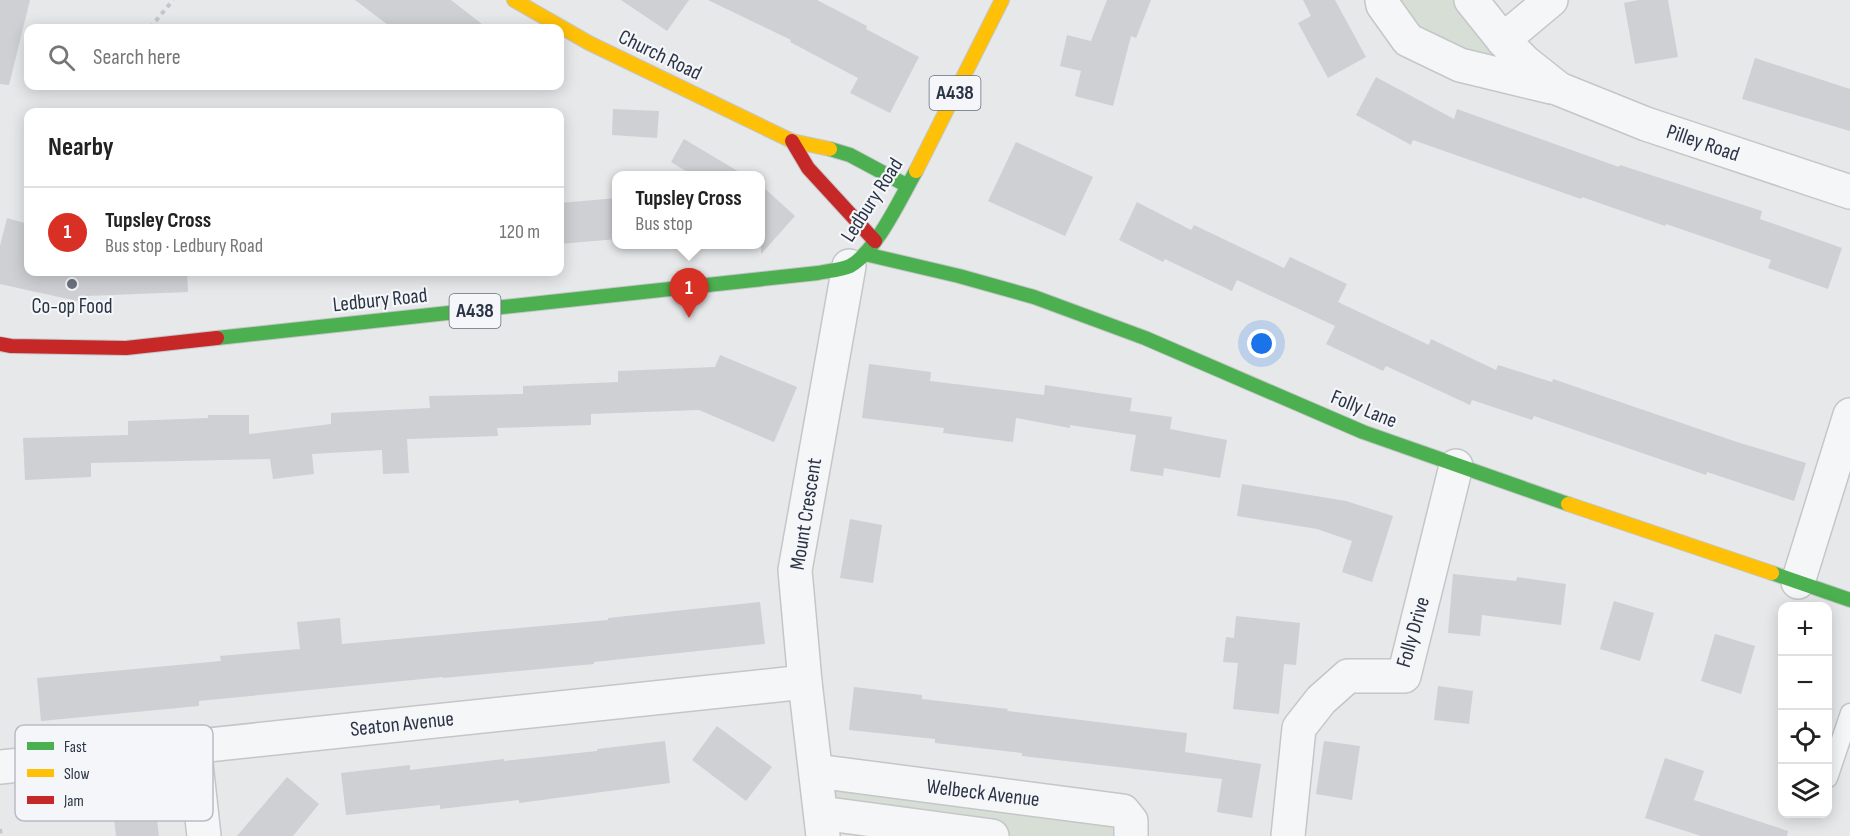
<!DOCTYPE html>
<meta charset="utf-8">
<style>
body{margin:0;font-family:"Sofia Sans Condensed",sans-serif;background:#f6f6f6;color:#222}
.controls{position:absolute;right:18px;bottom:18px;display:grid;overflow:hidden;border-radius:12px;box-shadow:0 3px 15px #0003}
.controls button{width:54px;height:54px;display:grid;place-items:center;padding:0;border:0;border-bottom:2px solid #e0e0e0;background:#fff;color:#222;font:30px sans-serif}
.you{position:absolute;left:1262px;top:344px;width:21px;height:21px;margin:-15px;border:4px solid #fff;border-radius:50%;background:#1a73e8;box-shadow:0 0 0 9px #1a73e833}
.badge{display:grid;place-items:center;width:39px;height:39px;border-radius:50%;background:#d93025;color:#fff;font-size:20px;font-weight:700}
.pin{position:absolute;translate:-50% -50px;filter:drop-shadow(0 2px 3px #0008)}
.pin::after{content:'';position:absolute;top:32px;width:21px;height:18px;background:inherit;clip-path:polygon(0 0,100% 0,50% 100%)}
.popup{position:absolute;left:612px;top:171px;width:153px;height:78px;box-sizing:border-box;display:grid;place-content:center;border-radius:12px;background:#fff;filter:drop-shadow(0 2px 4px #0005);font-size:20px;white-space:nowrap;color:#767676}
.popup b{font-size:22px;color:#222}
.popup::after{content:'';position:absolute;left:50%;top:100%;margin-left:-12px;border:12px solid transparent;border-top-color:#fff}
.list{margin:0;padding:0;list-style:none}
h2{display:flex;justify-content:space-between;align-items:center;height:78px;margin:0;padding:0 24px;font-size:26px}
h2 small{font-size:20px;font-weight:400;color:#767676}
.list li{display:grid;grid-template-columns:39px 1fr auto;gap:18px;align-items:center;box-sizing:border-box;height:90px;padding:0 24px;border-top:2px solid #e0e0e0}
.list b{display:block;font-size:22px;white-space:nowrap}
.list p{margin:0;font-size:20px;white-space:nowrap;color:#767676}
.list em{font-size:20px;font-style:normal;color:#767676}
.icon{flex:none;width:33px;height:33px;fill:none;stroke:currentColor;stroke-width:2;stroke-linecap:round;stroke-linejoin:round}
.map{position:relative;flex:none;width:1850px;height:836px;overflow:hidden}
.search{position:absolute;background:#fff;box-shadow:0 3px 15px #0003;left:24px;top:24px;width:540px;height:66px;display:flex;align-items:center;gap:15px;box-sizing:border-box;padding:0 21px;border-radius:12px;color:#767676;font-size:22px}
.panel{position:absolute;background:#fff;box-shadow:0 3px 15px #0003;left:24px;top:108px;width:540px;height:168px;border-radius:12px}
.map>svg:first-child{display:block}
.green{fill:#d6ded6}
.building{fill:#ced0d3}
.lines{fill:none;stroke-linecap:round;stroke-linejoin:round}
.lane-casing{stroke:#c4c6c8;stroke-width:21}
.street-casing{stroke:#c4c6c8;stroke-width:36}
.fast-casing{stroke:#c4c6c8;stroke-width:16}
.slow-casing{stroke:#c4c6c8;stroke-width:16}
.jam-casing{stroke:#c4c6c8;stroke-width:16}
.path{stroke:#c5c6ca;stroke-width:4;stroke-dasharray:4.5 4.5;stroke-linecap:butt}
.lane{stroke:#f5f6f7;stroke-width:18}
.street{stroke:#f5f6f7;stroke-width:33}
.fast{stroke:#4caf50;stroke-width:14}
.slow{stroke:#ffc107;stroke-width:14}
.jam{stroke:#c62828;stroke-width:14}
.poi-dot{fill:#6c737f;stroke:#f4f6f9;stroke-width:2}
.labels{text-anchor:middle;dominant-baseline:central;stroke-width:4.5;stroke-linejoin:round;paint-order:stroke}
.shield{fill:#f4f6f9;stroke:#676e7b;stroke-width:1.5}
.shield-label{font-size:20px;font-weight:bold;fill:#2b3445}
.street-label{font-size:21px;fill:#2b3445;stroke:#f4f6f9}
.poi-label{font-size:21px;fill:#2b3445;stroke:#f4f6f9}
.key{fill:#f4f6f9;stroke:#b8bcc3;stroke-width:1.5}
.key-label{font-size:16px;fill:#2b3445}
</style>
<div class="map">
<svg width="1850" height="836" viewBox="0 0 1850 836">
<rect width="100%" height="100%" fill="#e6e8ea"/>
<g class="green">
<path d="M 1382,0 L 1471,0 L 1525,62 L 1460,65 Z"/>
<path d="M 816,771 L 1123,811 L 1131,836 L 992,836 L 821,813 Z"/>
</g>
<g class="building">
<path d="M 0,0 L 30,0 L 9,85 L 0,84 Z"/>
<path d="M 355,0 L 451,0 L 487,28 L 392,28 Z"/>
<path d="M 621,0 L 689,0 L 667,31 Z"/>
<path d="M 708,0 L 817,0 L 867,26 L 866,29 L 919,57 L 890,113 L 850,93 L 858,78 L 790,42 L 791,40 Z"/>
<path d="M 1107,0 L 1151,0 L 1136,38 L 1131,36 L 1113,106 L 1075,96 L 1081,71 L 1060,66 L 1067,35 L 1091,41 Z"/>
<path d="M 1303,0 L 1335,0 L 1366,57 L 1328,78 L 1298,23 L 1311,16 Z"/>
<path d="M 1638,0 L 1668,0 L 1678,57 L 1635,64 L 1624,3 Z"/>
<path d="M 1755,58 L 1850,89 L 1850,131 L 1742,99 Z"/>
<path d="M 1376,77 L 1454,119 L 1457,109 L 1619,167 L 1620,165 L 1762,211 L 1760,219 L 1842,248 L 1828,289 L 1768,268 L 1771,260 L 1666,224 L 1665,226 L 1582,197 L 1581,199 L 1413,140 L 1411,145 L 1356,115 Z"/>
<path d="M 613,109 L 659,111 L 657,138 L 612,135 Z"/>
<path d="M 684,139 L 746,176 L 694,176 L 671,162 Z"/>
<path d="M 1016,142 L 1093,177 L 1065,236 L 988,201 Z"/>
<path d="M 761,185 L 795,216 L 761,254 Z"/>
<path d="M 617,198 L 617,239 L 560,244 L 560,203 Z"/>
<path d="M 1137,202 L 1191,230 L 1194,225 L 1284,268 L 1290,257 L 1347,284 L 1338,302 L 1429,345 L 1431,339 L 1496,370 L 1498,365 L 1552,382 L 1553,379 L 1737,442 L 1806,463 L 1794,501 L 1707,472 L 1706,475 L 1534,416 L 1532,420 L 1472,400 L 1470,405 L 1386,366 L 1383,371 L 1326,344 L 1335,326 L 1237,280 L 1232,291 L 1165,259 L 1163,262 L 1119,240 Z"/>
<path d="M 7,218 L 28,224 L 28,272 L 187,272 L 188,292 L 87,296 L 86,303 L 0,284 L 0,246 Z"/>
<path d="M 720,355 L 797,387 L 774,442 L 699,410 L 591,414 L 591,425 L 497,428 L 498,436 L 407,439 L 409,473 L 383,474 L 382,450 L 312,454 L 314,474 L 273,479 L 270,459 L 91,463 L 91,477 L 25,480 L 23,438 L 128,435 L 128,421 L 208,418 L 208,415 L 249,415 L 249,434 L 331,424 L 331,413 L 430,408 L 429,396 L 523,394 L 523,386 L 618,382 L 618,371 L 715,367 Z"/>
<path d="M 869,364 L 931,372 L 930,381 L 1044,395 L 1045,385 L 1132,398 L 1130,411 L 1172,417 L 1170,429 L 1227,440 L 1220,478 L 1164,468 L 1163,476 L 1130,471 L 1136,435 L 1070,425 L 1070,428 L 1016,418 L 1013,442 L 943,433 L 944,428 L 862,418 Z"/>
<path d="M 1242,484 L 1346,501 L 1393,516 L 1372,582 L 1342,572 L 1352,541 L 1317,529 L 1237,516 Z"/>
<path d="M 850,519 L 882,525 L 873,583 L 840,578 Z"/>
<path d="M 1453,574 L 1516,581 L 1517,577 L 1566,584 L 1561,625 L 1482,615 L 1480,636 L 1448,633 Z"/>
<path d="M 1614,601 L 1654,613 L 1640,661 L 1600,649 Z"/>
<path d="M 760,602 L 765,644 L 594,662 L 594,664 L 443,678 L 443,677 L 199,701 L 199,706 L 41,721 L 37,678 L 221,661 L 220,656 L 300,649 L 297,622 L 340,618 L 342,644 L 608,620 L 608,618 Z"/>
<path d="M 1236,616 L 1300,623 L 1296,665 L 1284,664 L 1279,714 L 1233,709 L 1238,663 L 1223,662 L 1226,637 L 1234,638 Z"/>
<path d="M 1715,634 L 1755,646 L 1741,694 L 1701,681 Z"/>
<path d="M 1438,686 L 1473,691 L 1469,724 L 1434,720 Z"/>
<path d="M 854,687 L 922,695 L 922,699 L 1008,709 L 1007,711 L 1187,733 L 1185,752 L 1261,764 L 1252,818 L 1217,812 L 1222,779 L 1022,756 L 1022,753 L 935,743 L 935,739 L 849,730 Z"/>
<path d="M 717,726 L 772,767 L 746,801 L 692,760 Z"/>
<path d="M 665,741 L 670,783 L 519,803 L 519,800 L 440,809 L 440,805 L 346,815 L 341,773 L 410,765 L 410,770 L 504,759 L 504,761 L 597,751 L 597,749 Z"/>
<path d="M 1324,741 L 1360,746 L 1352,800 L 1316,794 Z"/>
<path d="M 1665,758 L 1704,771 L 1694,800 L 1788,831 L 1787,836 L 1701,836 L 1645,818 Z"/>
<path d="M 287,777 L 319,804 L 293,836 L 237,836 Z"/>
<path d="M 153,786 L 159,836 L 116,836 L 111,792 Z"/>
</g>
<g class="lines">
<g class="lane-casing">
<path id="lane" d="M 1828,778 L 1850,713"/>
</g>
<g class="street-casing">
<g id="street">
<path d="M 1382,0 L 1383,5 L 1408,40 L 1460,65 L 1551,87"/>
<path d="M 1471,0 L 1503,40 L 1551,0"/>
<path d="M 1503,40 L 1525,62 L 1559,89 L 1646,124 L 1850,192"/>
<path d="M 1798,582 L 1850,415"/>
<path d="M 194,746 L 204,836"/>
<path d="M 0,767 L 805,682"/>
<path d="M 816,771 L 1123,811 L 1131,821 L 1131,836"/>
<path d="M 821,813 L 992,836"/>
<path d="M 823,836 L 805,682 L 795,570 L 849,266"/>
<path d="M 1288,836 L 1299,728 L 1321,700 L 1348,676 L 1404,676 L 1456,466"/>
</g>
</g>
<g class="fast-casing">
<g id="fast">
<path d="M 830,149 L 850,155 L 906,185"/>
<path d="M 865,254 L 959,276 L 1034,297 L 1145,338 L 1363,432 L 1568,504"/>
<path d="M 217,338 L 818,273 C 828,271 841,270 850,266 C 876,252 901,197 916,171"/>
<path d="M 1772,573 L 1850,600"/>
</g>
</g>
<g class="slow-casing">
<g id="slow">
<path d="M 514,0 L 589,43 L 792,141 L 830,149"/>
<path d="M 916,171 L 1002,0"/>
<path d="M 1568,504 L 1772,573"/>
</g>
</g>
<g class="jam-casing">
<g id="jam">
<path d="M 792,141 L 808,168 L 875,241"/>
<path d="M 0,344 L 11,346 L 126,348 L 217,338"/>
</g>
</g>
<g class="path">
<path d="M 150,28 L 173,0"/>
<path d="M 0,829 L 1,836"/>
</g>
<use href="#lane" class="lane"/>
<use href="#street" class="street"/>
<use href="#fast" class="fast"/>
<use href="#slow" class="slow"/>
<use href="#jam" class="jam"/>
</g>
<circle class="poi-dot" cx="72" cy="284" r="6"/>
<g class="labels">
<g class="shield">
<rect x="929.5" y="76" width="51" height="34" rx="4.5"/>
<rect x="449.5" y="294" width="51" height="34" rx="4.5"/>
</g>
<g class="shield-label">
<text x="955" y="93">A438</text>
<text x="475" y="311">A438</text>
</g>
<g class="street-label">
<text transform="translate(660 55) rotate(26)">Church Road</text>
<text transform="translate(1703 143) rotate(19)">Pilley Road</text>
<text transform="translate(872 200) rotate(-57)">Ledbury Road</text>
<text transform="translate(380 300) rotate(-6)">Ledbury Road</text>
<text transform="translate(1364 409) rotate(22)">Folly Lane</text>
<text transform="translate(806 514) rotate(-81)">Mount Crescent</text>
<text transform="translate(1413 632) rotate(-74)">Folly Drive</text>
<text transform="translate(402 724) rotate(-6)">Seaton Avenue</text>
<text transform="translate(983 793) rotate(7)">Welbeck Avenue</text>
</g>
<g class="poi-label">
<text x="72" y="306">Co-op Food</text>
</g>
</g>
<rect x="15" y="725" width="198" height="96" rx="9" class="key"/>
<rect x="27" y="742" width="27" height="8" fill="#4caf50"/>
<rect x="27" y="769" width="27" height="8" fill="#ffc107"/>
<rect x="27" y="796" width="27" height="8" fill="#c62828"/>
<g class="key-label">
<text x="64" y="752">Fast</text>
<text x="64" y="779">Slow</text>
<text x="64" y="806">Jam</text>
</g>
</svg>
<div class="controls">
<button>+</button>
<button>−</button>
<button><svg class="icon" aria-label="locate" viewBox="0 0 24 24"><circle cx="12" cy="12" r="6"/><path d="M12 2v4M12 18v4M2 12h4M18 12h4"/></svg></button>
<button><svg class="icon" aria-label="layers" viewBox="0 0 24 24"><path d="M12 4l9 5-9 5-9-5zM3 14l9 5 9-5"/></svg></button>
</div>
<div class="you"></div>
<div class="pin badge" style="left:689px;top:318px">1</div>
<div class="popup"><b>Tupsley Cross</b>Bus stop</div>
<div class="search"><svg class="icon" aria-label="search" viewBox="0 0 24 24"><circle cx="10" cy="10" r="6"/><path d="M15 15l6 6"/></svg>Search here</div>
<section class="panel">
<h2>Nearby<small></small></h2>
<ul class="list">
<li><span class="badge">1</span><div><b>Tupsley Cross</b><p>Bus stop · Ledbury Road</p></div><em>120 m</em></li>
</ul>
</section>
</div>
